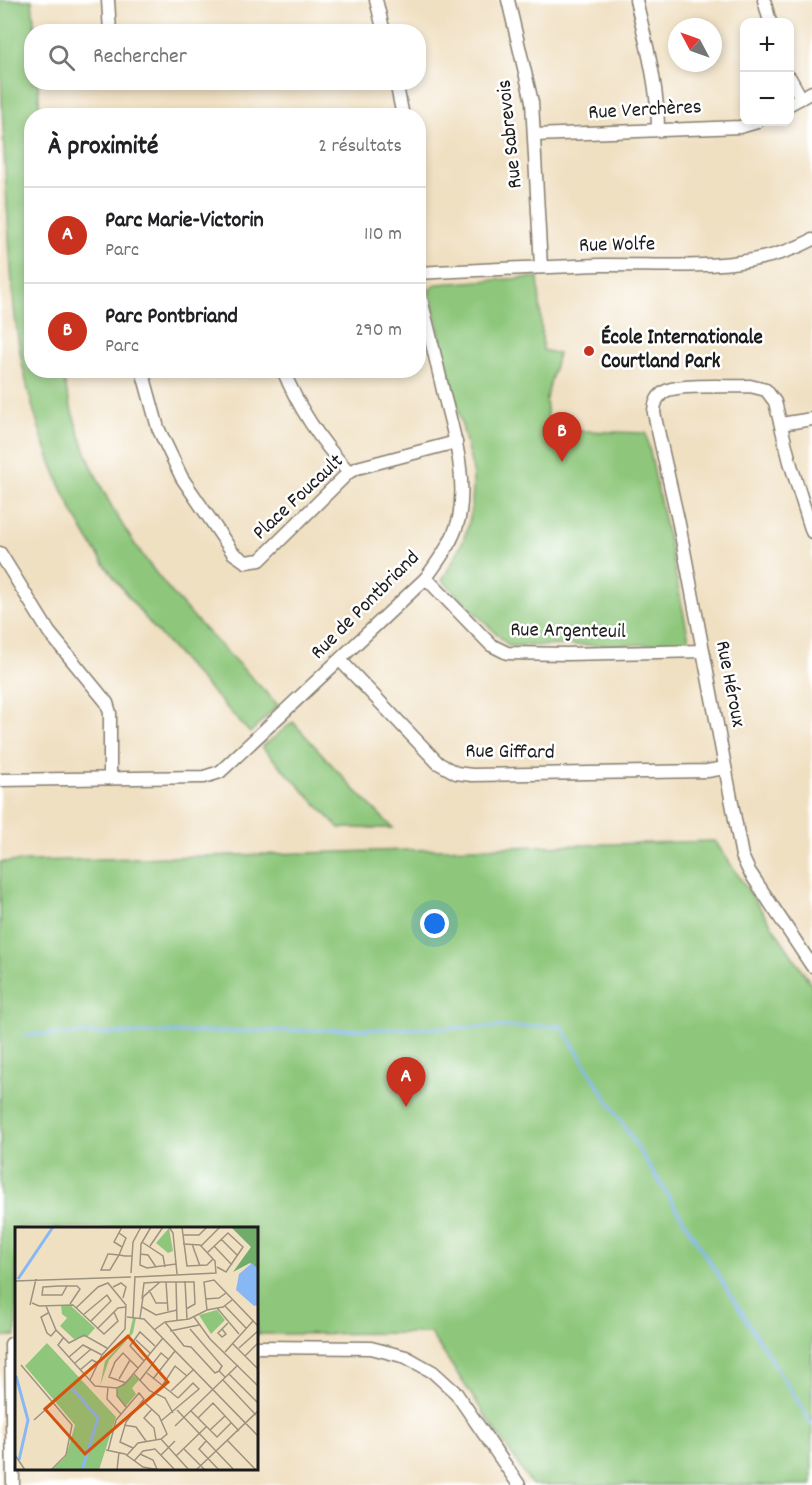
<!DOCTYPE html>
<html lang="fr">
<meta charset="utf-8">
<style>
body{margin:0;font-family:Dekko,sans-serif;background:#f6f6f6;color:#202124}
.controls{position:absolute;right:18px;top:18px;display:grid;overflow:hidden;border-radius:12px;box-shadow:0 3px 9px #0003}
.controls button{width:54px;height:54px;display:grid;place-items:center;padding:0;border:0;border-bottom:2px solid #e0e0e0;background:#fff;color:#202124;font:30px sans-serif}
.compass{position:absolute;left:668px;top:18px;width:54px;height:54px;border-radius:50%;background:#fff;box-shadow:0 3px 9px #0003;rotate:311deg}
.you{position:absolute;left:435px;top:924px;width:21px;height:21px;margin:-15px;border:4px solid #fff;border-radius:50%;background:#1a73e8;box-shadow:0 0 0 9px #1a73e833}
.badge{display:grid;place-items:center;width:39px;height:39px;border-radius:50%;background:#c8321e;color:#fff;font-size:20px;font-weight:700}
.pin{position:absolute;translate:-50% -50px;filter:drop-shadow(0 2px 3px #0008)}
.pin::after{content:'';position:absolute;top:32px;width:21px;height:18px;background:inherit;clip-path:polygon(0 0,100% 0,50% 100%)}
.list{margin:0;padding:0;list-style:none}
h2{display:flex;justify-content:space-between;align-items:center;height:78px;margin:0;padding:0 24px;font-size:26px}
h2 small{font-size:20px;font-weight:400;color:#757577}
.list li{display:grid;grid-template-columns:39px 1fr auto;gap:18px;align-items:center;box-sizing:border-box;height:96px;padding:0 24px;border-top:2px solid #e0e0e0}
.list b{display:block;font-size:22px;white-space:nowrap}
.list p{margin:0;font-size:20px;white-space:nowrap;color:#757577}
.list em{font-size:20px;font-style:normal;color:#757577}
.icon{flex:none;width:33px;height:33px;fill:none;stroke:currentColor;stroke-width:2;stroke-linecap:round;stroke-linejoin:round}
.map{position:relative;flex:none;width:812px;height:1485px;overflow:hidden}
.search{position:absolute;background:#fff;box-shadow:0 3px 9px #0003;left:24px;top:24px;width:402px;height:66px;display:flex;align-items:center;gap:15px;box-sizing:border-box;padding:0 21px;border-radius:24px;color:#757577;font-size:22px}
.panel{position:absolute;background:#fff;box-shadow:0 3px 9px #0003;left:24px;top:108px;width:402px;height:270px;border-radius:24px}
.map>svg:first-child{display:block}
.green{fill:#8ec77b;stroke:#55724c;stroke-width:1.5}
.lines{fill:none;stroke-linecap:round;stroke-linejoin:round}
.stream{stroke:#88b8f3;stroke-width:3}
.street-casing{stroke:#867e6f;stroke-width:15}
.street{stroke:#fff;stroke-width:12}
.poi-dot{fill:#c8321e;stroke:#fff;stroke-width:2}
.labels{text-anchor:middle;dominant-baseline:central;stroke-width:5;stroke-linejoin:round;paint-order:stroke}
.street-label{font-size:21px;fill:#1c1c1c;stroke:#fff}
.poi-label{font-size:21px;font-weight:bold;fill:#1c1c1c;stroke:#fff;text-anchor:start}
.inset-river{fill:none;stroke:#88b8f3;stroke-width:3}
.inset-road{fill:none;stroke:#9b9280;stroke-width:1.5}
.view{fill:#d4530e;fill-opacity:0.15;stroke:#d4530e;stroke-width:3}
.inset-edge{fill:none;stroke:#1c1c1c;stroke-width:3}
</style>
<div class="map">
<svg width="812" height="1485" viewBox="0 0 812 1485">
<rect width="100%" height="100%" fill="#fff"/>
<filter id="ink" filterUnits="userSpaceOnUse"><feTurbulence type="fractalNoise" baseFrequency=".0167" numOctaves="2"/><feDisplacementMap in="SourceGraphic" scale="12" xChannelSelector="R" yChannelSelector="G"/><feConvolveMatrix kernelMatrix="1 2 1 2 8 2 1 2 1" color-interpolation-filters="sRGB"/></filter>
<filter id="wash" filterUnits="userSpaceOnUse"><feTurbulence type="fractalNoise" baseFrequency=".008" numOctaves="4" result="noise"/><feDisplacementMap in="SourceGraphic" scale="24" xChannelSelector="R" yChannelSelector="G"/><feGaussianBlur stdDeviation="1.35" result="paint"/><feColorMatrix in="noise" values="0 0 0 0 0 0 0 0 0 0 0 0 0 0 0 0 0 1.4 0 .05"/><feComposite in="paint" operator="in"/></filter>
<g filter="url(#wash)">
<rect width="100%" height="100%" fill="#f0e0c2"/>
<g class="green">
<path d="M 0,0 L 32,0 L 35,31 L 32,32 L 32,82 L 38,83 L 40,115 L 32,116 L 32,370 L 62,371 C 76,440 106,507 149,564 C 186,614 235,659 278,705 L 250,733 C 193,671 132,611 88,539 C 54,483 27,403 18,339 C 11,294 10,249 7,204 C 3,136 0,68 0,0 Z"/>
<path d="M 538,277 L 543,350 L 558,354 L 546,399 L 548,423 L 554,427 L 551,430 L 646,433 L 690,644 L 509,646 L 442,580 C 467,539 474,520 473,471 L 429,290 L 437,284 Z"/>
<path d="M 293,722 L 353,788 L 393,828 L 339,828 L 262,747 Z"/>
<path d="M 715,841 L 812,985 L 812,1485 L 532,1485 L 430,1333 L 257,1334 L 256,1228 L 16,1228 L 16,1336 L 0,1336 L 0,862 Z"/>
</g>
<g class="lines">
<path class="stream" d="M 25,1035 L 561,1026 L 812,1424"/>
</g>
</g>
<g filter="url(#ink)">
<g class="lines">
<g class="street-casing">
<g id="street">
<path d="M 108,0 L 110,32"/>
<path d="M 376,0 L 384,32"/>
<path d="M 508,0 L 532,102 L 541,267"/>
<path d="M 636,0 C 646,43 658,85 658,129"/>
<path d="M 764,0 L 770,22"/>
<path d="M 790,78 L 801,98"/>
<path d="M 396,82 L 403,116"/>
<path d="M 790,104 L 812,92"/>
<path d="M 535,135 L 740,127 L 757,122"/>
<path d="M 418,273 C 479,270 540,267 601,265 C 671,264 748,274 812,240"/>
<path d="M 142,370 L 158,428 L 182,478 L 233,553 L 246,562 L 260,560 L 349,472 L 357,468 L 456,442"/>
<path d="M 283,370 C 299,409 321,442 349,472"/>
<path d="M 781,424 L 812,419"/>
<path d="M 812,532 L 790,462 L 775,402 L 766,390 L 750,386 C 731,387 684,384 668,390 C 658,394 654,403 654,413 L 679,524 L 742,856 L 749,871 L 812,966"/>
<path d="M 0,553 L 49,632 L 107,703 L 110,713 L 110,778"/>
<path d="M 426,578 L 491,645 L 507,653 L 567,654 L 703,651"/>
<path d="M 340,660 L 438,763 L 456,773 L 472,775 L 707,771 L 725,768"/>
<path d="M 0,780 L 204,777 L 220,772 L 426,578 C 439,560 454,540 459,518 C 467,476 454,434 444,395 C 436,359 427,323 418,287"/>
<path d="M 11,1344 L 13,1485"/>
<path d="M 256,1347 L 371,1348 L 406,1357 L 433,1372 L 456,1393 L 519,1485"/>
</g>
</g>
<use href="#street" class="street"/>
</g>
</g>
<circle class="poi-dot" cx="589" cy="351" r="6"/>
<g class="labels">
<g class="street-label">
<text transform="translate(645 111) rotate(-3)">Rue Verchères</text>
<text transform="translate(511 134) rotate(-96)">Rue Sabrevois</text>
<text transform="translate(617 246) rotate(-1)">Rue Wolfe</text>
<text transform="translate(299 498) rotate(-43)">Place Foucault</text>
<text transform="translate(366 606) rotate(-45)">Rue de Pontbriand</text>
<text transform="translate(568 632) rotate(1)">Rue Argenteuil</text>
<text transform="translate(729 684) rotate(79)">Rue Héroux</text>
<text transform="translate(510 753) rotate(1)">Rue Giffard</text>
</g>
<g class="poi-label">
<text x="601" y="339">École Internationale<tspan x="601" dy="24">Courtland Park</tspan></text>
</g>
</g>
<g transform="translate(15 1227)">
<rect width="243" height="243" fill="#f0e0c2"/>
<path d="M 154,1 L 158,24 L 153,26 L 141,16 ZM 46,78 L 55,78 L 80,101 L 73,109 L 59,112 L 45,99 L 52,91 L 47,87 ZM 202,83 L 210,93 L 196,107 L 184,88 ZM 118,91 L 121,91 L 118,106 L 94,133 L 85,159 L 90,134 L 114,108 ZM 32,116 L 101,190 L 84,243 L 37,243 L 51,229 L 60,198 L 10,139 ZM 118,148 L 124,153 L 117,161 L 121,167 L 111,179 L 102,169 L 102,162 Z" fill="#8ec77b"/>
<path d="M 216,0 L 243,0 L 243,43 L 235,36 L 218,45 L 236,20 Z" fill="#72ac6b"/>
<path d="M 237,36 L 243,43 L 243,78 L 239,79 L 221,63 L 224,47 Z" fill="#88b8f3"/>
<path class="inset-river" d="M 3,52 L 38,0M 1,149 L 13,193 L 4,233M 57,161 L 83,191 L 67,243"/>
<path class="inset-road" d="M 107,0 L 99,15 L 107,20M 136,0 L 126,17 L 125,38 L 132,41 L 161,37M 154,0 L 158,6 L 162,47M 167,0 L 172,39 L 192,38 L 198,32M 104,6 L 111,11 L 104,28 L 95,43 L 86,43 L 93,27 L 94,27 L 104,28 L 110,29 L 117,29M 168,8 L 184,8 L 192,0M 206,12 L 223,29M 127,15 L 148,29 L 150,40M 177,17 L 185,39M 135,19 L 148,0M 186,19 L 205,0M 199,19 L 217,38M 192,26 L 213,6 L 228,20 L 211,45 L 202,40M 125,27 L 133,28 L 141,40M 116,46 L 118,15 L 126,0M 120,50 L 201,46 L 200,34 L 185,18 L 168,17M 0,54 L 116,50M 170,54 L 172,92M 151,55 L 153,84M 161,55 L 162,93M 52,59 L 47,68 L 27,68 L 28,60 L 44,59 L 62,59 L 65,62 L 55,77M 98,60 L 106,56 L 111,60 L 108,71M 134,63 L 141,76 L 152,76M 127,72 L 129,56 L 144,55M 190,72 L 204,71 L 211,66M 17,76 L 24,79 L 58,78 L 89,107 L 103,94 L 99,85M 15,78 L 21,52M 31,79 L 41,103 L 54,116 L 69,108 L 92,121M 210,79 L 231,101M 127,80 L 141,88 L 162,83M 61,81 L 83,60 L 93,56 L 111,78 L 110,102 L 87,128 L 75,153M 202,81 L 224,107M 192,83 L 189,55 L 199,53 L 243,99M 33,86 L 26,90 L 32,106 L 36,109 L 41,103M 68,88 L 92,68 L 96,74 L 75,95M 112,90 L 129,92 L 243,209M 118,90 L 120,49M 179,90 L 195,112 L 243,159M 125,91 L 128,70 L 145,55 L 179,55 L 180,77 L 171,82M 150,95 L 169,119 L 176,120 L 200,146 L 204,144M 82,102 L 103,81 L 111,80M 175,102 L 207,139 L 204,144 L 210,150M 207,102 L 211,107 L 207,110 L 203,106 L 213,96M 139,103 L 150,95 L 174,92 L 192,83 L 208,80 L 217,73M 155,104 L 184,98M 49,110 L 43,118 L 80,159 L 102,161 L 110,157 L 148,111M 121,113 L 135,126M 217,116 L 243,142M 224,121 L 243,104M 210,125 L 238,94M 230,129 L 243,116M 54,130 L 68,118 L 87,128M 129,134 L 115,119 L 125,105 L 140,119M 60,136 L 76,122M 6,138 L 57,198 L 51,228 L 36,243M 65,143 L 77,133 L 83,136M 118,146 L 135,164 L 150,171 L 158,186M 132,146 L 163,171M 214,147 L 243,176M 104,152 L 115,133M 138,152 L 160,124M 125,153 L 146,126 L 153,132M 208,153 L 241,188M 111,156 L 94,150 L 100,135 L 108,126 L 123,141M 147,159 L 160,139 L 172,149M 93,160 L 92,172 L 106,187M 102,161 L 102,169 L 111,180M 156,164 L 179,142M 137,182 L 129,191 L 139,201 L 141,213M 162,183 L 219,243M 176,184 L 202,210 L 216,196M 183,191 L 198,176 L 224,204M 19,193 L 39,175M 146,194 L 184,162 L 178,156 L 163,171M 109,198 L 121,200 L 131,214M 160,199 L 223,138M 195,203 L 210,189M 146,212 L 174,243M 212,213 L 241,243M 191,214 L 184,222 L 204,243M 169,222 L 190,243M 91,223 L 110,227 L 128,240 L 144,243M 93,224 L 101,193 L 124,166 L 129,172 L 111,195 L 105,215 L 118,221M 125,227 L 138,233 L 142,242M 0,228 L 10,243M 112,228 L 123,216 L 146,212 L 152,207 L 144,189 L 128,174M 146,228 L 160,214M 161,229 L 191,200M 119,234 L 128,224 L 140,222 L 159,242M 102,243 L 104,225M 181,243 L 243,184"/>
<path class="view" d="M 113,109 L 153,155 L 70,227 L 30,182 Z"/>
<rect width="243" height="243" class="inset-edge"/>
</g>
</svg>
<div class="controls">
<button>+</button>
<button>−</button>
</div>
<svg class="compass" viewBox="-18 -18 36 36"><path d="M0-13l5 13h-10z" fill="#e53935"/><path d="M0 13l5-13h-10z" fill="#757577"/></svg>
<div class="you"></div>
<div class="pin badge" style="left:406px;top:1107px">A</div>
<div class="pin badge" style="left:562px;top:462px">B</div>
<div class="search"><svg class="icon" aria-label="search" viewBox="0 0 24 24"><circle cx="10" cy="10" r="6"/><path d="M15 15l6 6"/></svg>Rechercher</div>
<section class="panel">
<h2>À proximité<small>2 résultats</small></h2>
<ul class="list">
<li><span class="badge">A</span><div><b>Parc Marie-Victorin</b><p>Parc</p></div><em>110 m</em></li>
<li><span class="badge">B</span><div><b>Parc Pontbriand</b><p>Parc</p></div><em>290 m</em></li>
</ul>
</section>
</div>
